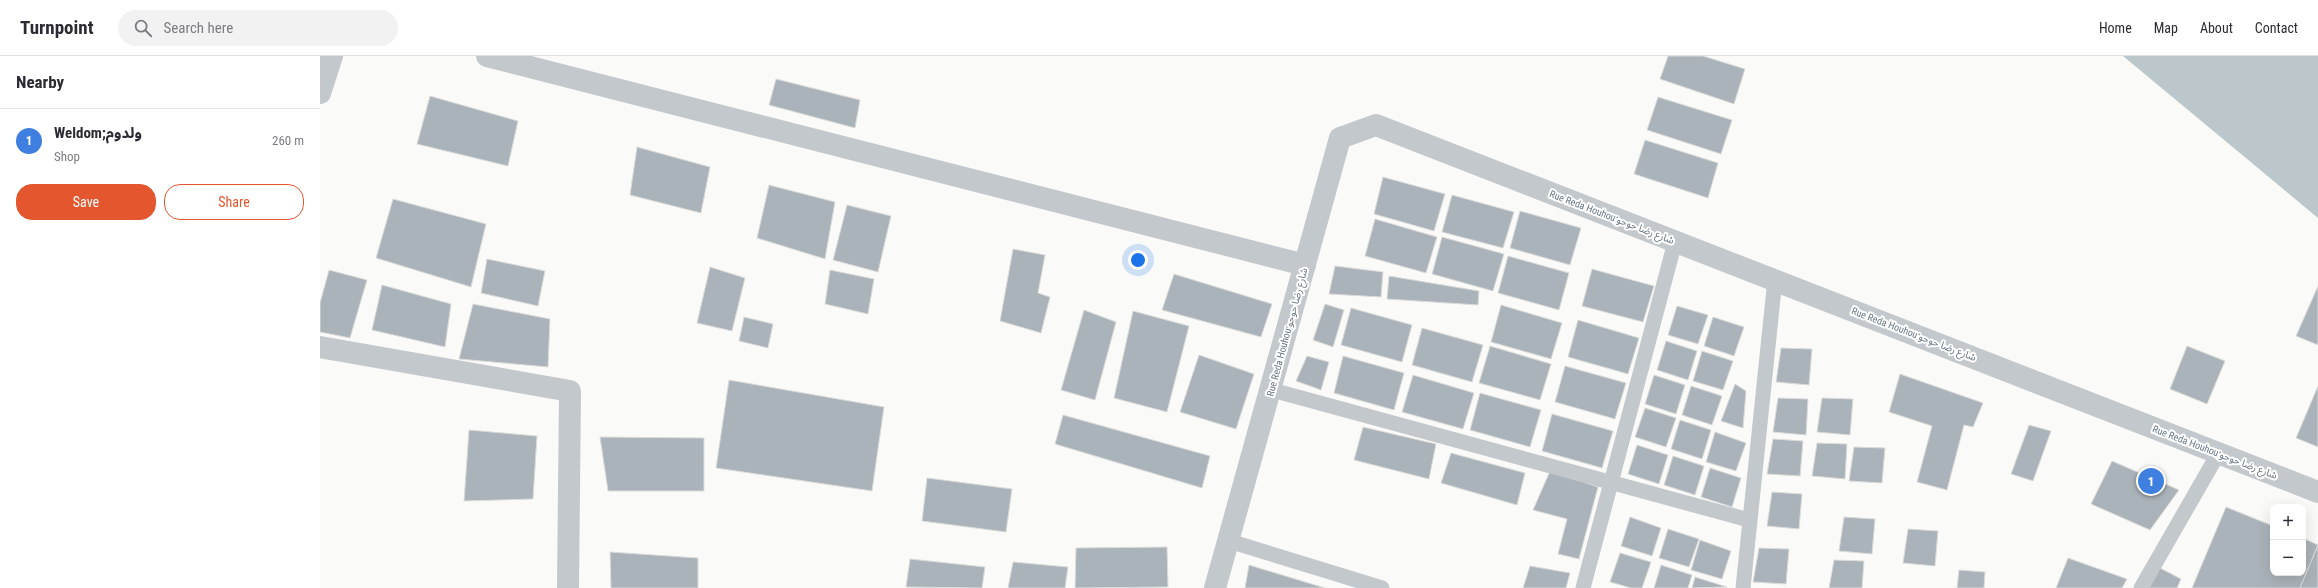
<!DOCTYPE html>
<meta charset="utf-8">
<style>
body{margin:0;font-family:"Roboto Condensed","Noto Sans Arabic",sans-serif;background:#f2f2f3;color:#2b2b33}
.controls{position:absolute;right:12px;bottom:12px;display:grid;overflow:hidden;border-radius:8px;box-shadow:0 4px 16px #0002}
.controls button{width:36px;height:36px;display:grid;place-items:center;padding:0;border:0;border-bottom:1px solid #e1e1e2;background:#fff;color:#2b2b33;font:20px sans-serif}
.you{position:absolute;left:818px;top:204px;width:14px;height:14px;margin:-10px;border:3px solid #fff;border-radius:50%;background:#1a73e8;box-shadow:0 0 0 6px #1a73e833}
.badge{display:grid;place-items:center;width:26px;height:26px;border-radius:50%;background:#e4572e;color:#fff;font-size:13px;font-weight:700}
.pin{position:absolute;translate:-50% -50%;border:2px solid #fff;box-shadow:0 1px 4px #0006}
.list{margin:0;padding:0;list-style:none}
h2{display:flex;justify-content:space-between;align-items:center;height:52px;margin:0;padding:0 16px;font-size:17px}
h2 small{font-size:13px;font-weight:400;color:#7c7c81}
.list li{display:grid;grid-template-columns:26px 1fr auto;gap:12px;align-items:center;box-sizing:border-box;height:64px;padding:0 16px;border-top:1px solid #e1e1e2}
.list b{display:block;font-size:15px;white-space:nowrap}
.list p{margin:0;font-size:13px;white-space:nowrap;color:#7c7c81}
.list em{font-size:13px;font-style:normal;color:#7c7c81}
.actions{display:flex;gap:8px;padding:12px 16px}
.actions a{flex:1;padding:9px 0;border:1px solid #e4572e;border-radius:16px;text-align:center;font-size:14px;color:#e4572e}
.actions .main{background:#e4572e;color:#fff}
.icon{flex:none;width:22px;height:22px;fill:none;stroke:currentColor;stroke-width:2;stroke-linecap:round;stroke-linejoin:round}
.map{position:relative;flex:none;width:1998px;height:532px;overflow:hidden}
header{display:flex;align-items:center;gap:24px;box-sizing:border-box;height:56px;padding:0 20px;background:#fff;border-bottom:1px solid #e1e1e2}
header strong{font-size:19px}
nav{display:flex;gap:22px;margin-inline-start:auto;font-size:14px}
.search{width:280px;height:36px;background:#f2f2f3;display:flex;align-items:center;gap:10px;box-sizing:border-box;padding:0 14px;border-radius:22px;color:#7c7c81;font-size:15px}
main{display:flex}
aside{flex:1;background:#fff}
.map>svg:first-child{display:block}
.water{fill:#bbc7cb}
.building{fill:#aab3b9;stroke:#dcdcda}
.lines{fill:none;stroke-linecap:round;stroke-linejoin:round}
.service{stroke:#c3c8cc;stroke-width:15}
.minor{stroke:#c3c8cc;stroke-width:22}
.tertiary{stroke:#c3c8cc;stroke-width:22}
.labels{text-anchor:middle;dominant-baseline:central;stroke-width:4;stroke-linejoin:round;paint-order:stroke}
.street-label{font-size:10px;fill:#657683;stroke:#fff}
</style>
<header>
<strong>Turnpoint</strong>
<div class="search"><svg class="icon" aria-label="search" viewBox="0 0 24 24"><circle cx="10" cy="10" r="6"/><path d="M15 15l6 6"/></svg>Search here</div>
<nav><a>Home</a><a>Map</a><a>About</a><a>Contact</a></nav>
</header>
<main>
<aside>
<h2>Nearby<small></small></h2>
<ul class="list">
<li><span class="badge" style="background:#3f7fe0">1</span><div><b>Weldom;ولدوم</b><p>Shop</p></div><em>260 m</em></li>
</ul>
<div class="actions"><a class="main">Save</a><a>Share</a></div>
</aside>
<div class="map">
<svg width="1998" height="532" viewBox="0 0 1998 532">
<rect width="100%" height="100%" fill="#fafaf8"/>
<path class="water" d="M 1803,0 L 1998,0 L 1998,162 Z"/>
<g class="building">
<path d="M 1348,0 L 1383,0 L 1425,13 L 1414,48 L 1340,23 Z"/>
<path d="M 456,23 L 540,44 L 535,72 L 449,49 Z"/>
<path d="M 110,40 L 198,65 L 188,110 L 97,88 Z"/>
<path d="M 1338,41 L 1412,64 L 1401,98 L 1327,74 Z"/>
<path d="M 1325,84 L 1398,107 L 1388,142 L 1314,118 Z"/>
<path d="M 317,91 L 390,111 L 381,157 L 310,139 Z"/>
<path d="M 1063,121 L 1125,138 L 1114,175 L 1054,158 Z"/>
<path d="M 449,129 L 515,146 L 505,203 L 437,182 Z"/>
<path d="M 1132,139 L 1194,156 L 1183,192 L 1122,176 Z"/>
<path d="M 73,143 L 166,168 L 151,231 L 56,202 Z"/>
<path d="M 527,149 L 571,160 L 558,216 L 513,204 Z"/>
<path d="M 1200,155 L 1261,172 L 1250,209 L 1190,192 Z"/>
<path d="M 1055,163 L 1117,181 L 1106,217 L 1045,200 Z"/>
<path d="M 1122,181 L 1184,198 L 1173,235 L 1112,218 Z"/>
<path d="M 693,193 L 725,199 L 718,237 L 730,241 L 721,277 L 680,265 Z"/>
<path d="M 1188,200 L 1249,217 L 1239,254 L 1178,237 Z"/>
<path d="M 167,203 L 225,215 L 218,250 L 161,237 Z"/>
<path d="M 1015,210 L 1063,216 L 1061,241 L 1009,238 Z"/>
<path d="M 390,211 L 425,222 L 412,275 L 377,267 Z"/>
<path d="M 1272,213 L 1334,230 L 1323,266 L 1262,250 Z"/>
<path d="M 9,214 L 47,224 L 30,282 L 0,276 L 0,247 Z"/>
<path d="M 510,214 L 554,223 L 548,258 L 505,248 Z"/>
<path d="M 854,218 L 952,248 L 941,281 L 842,254 Z"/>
<path d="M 1069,220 L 1159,235 L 1158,249 L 1067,243 Z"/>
<path d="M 62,229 L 131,248 L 125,291 L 52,274 Z"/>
<path d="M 1998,230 L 1998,289 L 1976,280 Z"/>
<path d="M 153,248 L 230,263 L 228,311 L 139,303 Z"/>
<path d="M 1005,248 L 1024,254 L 1013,291 L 993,284 Z"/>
<path d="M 1181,249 L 1242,267 L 1231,303 L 1171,286 Z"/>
<path d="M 1357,250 L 1388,259 L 1378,288 L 1348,279 Z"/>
<path d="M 1031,252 L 1092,269 L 1082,306 L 1021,289 Z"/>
<path d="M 764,254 L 796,266 L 775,344 L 741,334 Z"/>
<path d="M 813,255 L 869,270 L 847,356 L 794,342 Z"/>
<path d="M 424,261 L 453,268 L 448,292 L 419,285 Z"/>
<path d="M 1393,261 L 1424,271 L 1414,300 L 1384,290 Z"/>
<path d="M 1258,264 L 1319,282 L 1308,318 L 1248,301 Z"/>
<path d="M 1102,272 L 1163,289 L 1152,326 L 1092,309 Z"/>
<path d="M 1346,285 L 1377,295 L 1368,324 L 1337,314 Z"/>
<path d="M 1170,290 L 1231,308 L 1220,344 L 1159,327 Z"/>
<path d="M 1867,290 L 1905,305 L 1887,348 L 1850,333 Z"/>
<path d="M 1461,292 L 1492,293 L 1489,329 L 1456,326 Z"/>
<path d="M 1382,295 L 1413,305 L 1403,334 L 1373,325 Z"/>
<path d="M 879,299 L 934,318 L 916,373 L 860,356 Z"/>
<path d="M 987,300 L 1009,306 L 1001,334 L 976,325 Z"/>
<path d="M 1023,300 L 1084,317 L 1074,354 L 1014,337 Z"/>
<path d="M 1245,310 L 1306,327 L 1295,363 L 1235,346 Z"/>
<path d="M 1580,318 L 1663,347 L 1653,371 L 1644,369 L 1627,434 L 1597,426 L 1612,370 L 1569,356 Z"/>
<path d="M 1093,319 L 1154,337 L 1143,373 L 1082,356 Z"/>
<path d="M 1334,319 L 1365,329 L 1356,358 L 1325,348 Z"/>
<path d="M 409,324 L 564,351 L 552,435 L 396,412 Z"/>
<path d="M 1415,328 L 1426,335 L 1423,372 L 1401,365 Z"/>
<path d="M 1371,330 L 1402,340 L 1392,369 L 1362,359 Z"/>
<path d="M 1998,330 L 1998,391 L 1976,382 Z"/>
<path d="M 1160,337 L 1221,354 L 1210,391 L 1150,374 Z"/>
<path d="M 1458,342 L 1488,343 L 1486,379 L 1453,376 Z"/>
<path d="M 1502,342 L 1533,343 L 1530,379 L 1497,376 Z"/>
<path d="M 1325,352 L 1356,362 L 1346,391 L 1315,381 Z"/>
<path d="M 1232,358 L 1293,375 L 1282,412 L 1222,395 Z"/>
<path d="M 743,359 L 890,400 L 882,432 L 735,388 Z"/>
<path d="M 1360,364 L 1391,374 L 1382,403 L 1351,393 Z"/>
<path d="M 1709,369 L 1731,375 L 1713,425 L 1691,418 Z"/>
<path d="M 1043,371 L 1116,388 L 1109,423 L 1034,404 Z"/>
<path d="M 149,374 L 217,380 L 213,443 L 144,445 Z"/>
<path d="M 1395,376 L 1426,387 L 1416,415 L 1386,406 Z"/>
<path d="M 280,381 L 384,382 L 384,435 L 288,435 Z"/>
<path d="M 1453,383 L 1483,385 L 1480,420 L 1447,418 Z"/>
<path d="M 1497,387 L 1527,388 L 1525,423 L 1492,420 Z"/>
<path d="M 1317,389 L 1348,399 L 1339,428 L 1308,418 Z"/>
<path d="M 1534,391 L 1565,392 L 1562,427 L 1529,425 Z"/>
<path d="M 1131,397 L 1205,417 L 1197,449 L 1121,427 Z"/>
<path d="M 1353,400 L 1384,410 L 1375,439 L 1344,429 Z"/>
<path d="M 1792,405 L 1859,434 L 1830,474 L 1771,448 Z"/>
<path d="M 1390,412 L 1421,422 L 1412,451 L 1381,441 Z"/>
<path d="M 1230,415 L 1278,431 L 1259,503 L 1238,498 L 1247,463 L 1213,454 Z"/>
<path d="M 607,422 L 692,433 L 686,476 L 602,465 Z"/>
<path d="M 1452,436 L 1482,438 L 1479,473 L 1447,470 Z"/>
<path d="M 1906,451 L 1953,470 L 1953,517 L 1983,517 L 1983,482 L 1998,489 L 1980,532 L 1872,532 Z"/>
<path d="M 1310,461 L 1341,472 L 1332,500 L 1301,490 Z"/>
<path d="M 1524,461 L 1555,463 L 1552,498 L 1519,495 Z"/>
<path d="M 1348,473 L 1379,483 L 1369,511 L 1339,502 Z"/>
<path d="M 1588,473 L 1618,475 L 1615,510 L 1583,507 Z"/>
<path d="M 1380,484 L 1411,495 L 1402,523 L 1371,514 Z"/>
<path d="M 1998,489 L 1998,532 L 1980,532 Z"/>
<path d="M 847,491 L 848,531 L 755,532 L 756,492 Z"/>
<path d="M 1439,492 L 1469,493 L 1466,528 L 1433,526 Z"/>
<path d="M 290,496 L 378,502 L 378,532 L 291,532 Z"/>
<path d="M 1300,497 L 1331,506 L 1322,532 L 1311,532 L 1290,526 Z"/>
<path d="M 1748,502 L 1807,523 L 1802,532 L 1736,532 Z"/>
<path d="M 590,503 L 665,511 L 662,532 L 586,531 Z"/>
<path d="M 1514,504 L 1544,505 L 1542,532 L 1509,532 Z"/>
<path d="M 693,506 L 748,511 L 745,532 L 688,532 Z"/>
<path d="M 929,509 L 1005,532 L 925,532 Z"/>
<path d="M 1341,509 L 1372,519 L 1368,532 L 1334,532 Z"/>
<path d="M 1210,510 L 1250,517 L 1246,532 L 1203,532 Z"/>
<path d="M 1840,512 L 1861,523 L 1857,532 L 1829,532 Z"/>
<path d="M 1639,514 L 1665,516 L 1664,532 L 1637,532 Z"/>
<path d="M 1375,521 L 1407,531 L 1372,532 Z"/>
</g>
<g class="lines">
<g class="service">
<path d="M 952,334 L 1429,464"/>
<path d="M 909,485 L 1062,532"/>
<path d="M 1263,532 L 1355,186"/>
<path d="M 1423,532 L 1455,223"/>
<path d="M 1821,532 L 1898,398"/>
</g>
<g class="minor">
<path d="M 167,0 L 985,209"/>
<path d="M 0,37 L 12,0"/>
<path d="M 0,291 L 250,335 L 248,532"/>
</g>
<path class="tertiary" d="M 895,532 L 1020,82 L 1056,69 L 1998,436"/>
</g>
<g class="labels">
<g class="street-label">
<text transform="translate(1292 161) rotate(21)">Rue Reda Houhou;شارع رضا حوحو</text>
<text transform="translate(967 276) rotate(-75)">Rue Reda Houhou;شارع رضا حوحو</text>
<text transform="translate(1594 278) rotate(21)">Rue Reda Houhou;شارع رضا حوحو</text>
<text transform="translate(1895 396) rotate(21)">Rue Reda Houhou;شارع رضا حوحو</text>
</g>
</g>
</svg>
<div class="controls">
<button>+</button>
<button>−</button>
</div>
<div class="you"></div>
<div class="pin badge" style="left:1831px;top:425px;background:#3f7fe0">1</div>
</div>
</main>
